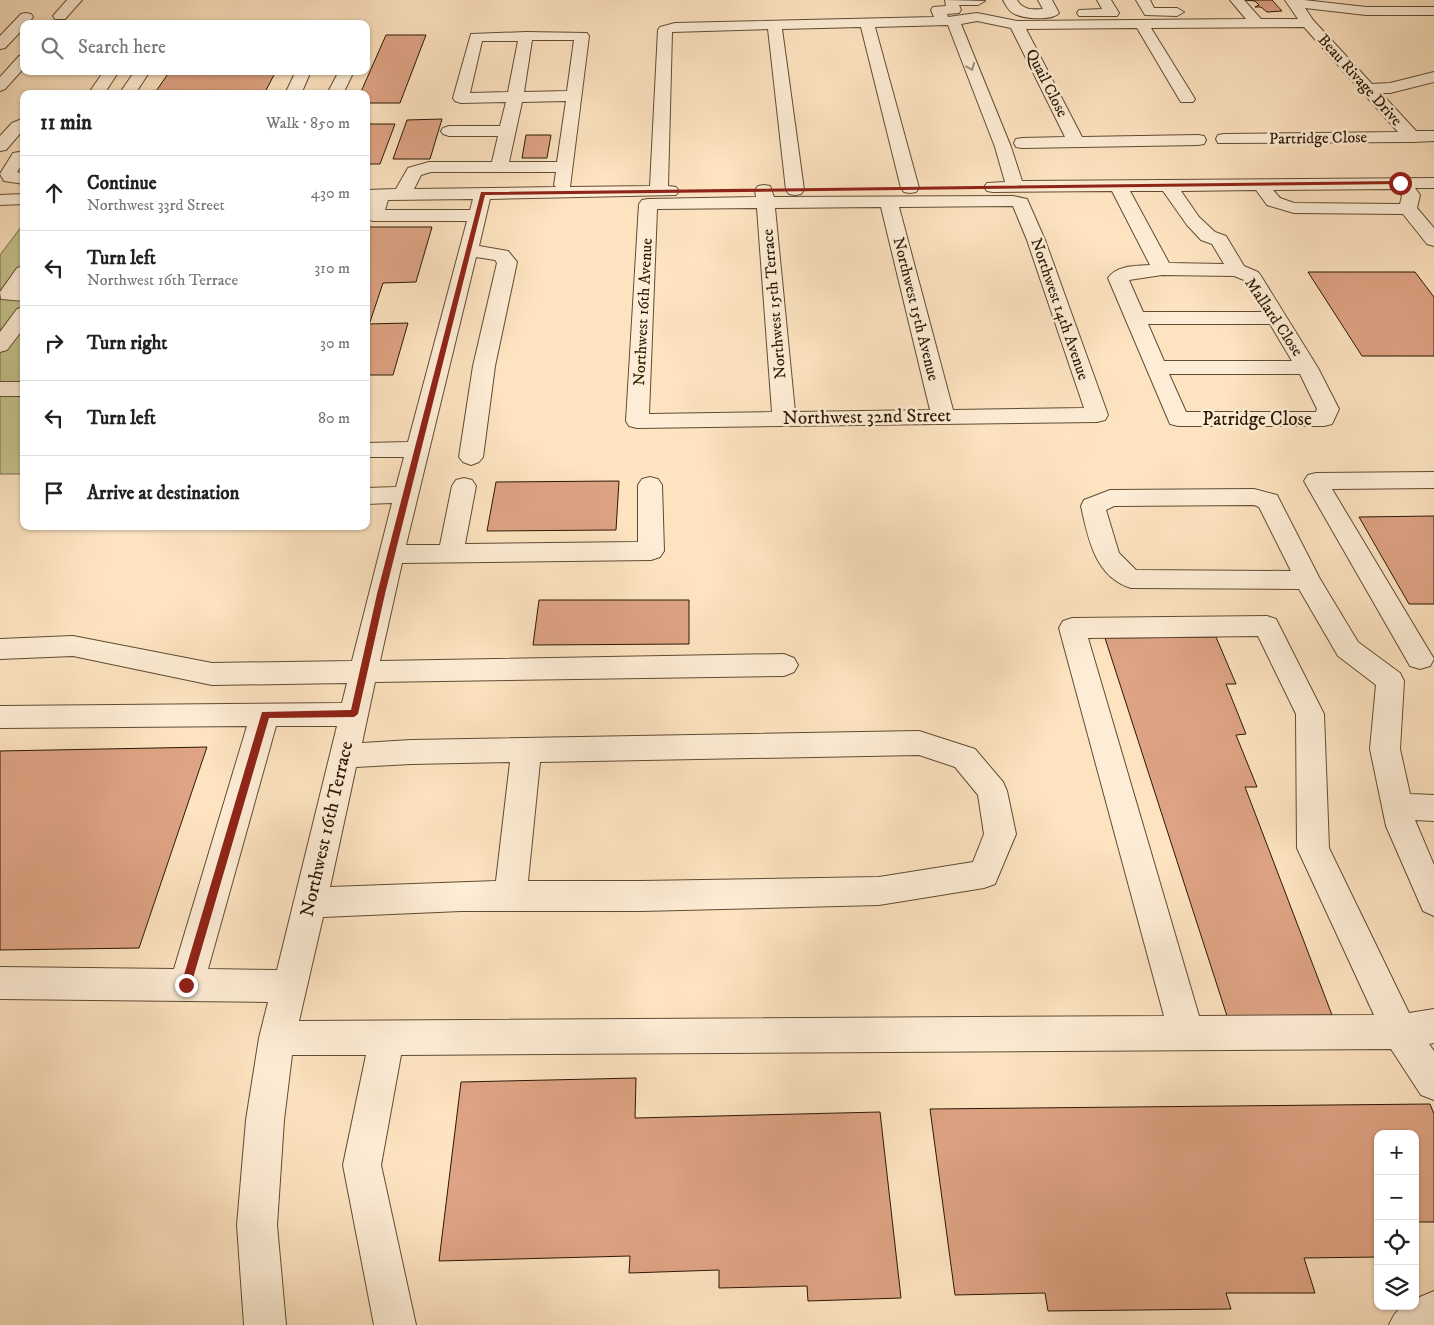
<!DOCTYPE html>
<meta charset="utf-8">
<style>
body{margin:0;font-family:"IM FELL DW Pica",serif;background:#f6f6f6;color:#222}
.controls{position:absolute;right:15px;bottom:15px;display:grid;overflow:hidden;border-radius:10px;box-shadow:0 1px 4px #0004}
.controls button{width:45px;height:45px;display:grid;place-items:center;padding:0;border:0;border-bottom:1px solid #e0e0e0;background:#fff;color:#222;font:25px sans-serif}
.stop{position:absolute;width:15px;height:15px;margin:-11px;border:4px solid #8f2418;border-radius:50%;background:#fff}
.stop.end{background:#8f2418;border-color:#fff;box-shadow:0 1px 5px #0008}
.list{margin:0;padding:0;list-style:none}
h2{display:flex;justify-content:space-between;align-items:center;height:65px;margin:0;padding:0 20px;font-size:21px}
h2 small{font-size:16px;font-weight:400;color:#767676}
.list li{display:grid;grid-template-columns:32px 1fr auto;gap:15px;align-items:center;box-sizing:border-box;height:75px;padding:0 20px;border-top:1px solid #e0e0e0}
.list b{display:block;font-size:19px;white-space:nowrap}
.list p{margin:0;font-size:16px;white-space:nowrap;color:#767676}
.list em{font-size:16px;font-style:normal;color:#767676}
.icon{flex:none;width:28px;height:28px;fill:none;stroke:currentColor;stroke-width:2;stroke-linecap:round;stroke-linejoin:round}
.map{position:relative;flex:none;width:1434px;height:1325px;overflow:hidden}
.search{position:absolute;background:#fff;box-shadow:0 1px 4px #0004;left:20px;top:20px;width:350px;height:55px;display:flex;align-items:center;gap:12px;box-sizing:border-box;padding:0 18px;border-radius:10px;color:#767676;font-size:19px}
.panel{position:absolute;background:#fff;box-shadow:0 1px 4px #0004;left:20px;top:90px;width:350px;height:440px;border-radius:10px}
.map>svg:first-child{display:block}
.green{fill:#c5c28e;stroke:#786e49}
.building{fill:#dea384;stroke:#2b1904}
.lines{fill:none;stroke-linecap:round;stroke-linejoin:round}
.minor-casing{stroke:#604c33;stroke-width:2}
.minor{fill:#feedd6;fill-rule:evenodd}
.oneway{stroke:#9f8e78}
.route{fill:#8f2418}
.labels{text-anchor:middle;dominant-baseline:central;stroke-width:5;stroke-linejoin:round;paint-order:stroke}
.far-street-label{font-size:16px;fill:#2b1904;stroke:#feedd6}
.street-label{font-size:19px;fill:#2b1904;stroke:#feedd6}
</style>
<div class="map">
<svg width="1434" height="1325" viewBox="0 0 1434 1325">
<rect width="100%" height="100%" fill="#fde3c0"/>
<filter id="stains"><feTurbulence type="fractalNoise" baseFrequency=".004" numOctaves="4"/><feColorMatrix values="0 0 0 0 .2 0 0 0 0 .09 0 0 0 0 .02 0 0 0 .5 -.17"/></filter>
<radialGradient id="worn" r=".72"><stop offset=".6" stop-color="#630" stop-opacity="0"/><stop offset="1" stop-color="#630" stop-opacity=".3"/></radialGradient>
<path class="green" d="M 24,223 L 24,474 L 0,474 L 0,255 Z"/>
<g class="building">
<path d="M 1245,0 L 1272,0 L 1282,11 L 1267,12 L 1261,7 L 1255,7 L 1259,5 L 1255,1 Z"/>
<path d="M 386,35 L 426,35 L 400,103 L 366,103 L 366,94 L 360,94 Z"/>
<path d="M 170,71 L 276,71 L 264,94 L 154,94 Z"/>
<path d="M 442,119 L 430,159 L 393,159 L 407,120 Z"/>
<path d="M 366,124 L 395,124 L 380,164 L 366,164 Z"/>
<path d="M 526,135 L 551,135 L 547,158 L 522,158 Z"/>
<path d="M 366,227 L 432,227 L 416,282 L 383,283 L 370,322 L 366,322 Z"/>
<path d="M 1308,272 L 1415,272 L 1434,297 L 1434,356 L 1362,356 Z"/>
<path d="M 408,323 L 393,375 L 366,375 L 366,324 Z"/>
<path d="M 619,481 L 616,530 L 487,531 L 496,482 Z"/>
<path d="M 1434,516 L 1434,604 L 1409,604 L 1359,517 Z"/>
<path d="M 539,600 L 689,600 L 689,644 L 533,645 Z"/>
<path d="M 1216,637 L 1236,684 L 1226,684 L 1246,734 L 1236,735 L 1257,787 L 1245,787 L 1332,1015 L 1227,1016 L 1105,638 Z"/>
<path d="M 207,747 L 139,948 L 0,950 L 0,751 Z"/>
<path d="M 636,1078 L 635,1118 L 880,1112 L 901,1298 L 808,1301 L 807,1286 L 719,1288 L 719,1270 L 629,1273 L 630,1256 L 439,1261 L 461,1082 Z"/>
<path d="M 1430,1104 L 1434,1114 L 1434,1222 L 1415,1222 L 1415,1134 L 1378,1134 L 1378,1257 L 1304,1258 L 1315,1293 L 1226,1293 L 1231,1309 L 1048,1311 L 1045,1293 L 955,1295 L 930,1109 Z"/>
</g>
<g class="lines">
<g class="minor-casing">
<g id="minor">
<path d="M 67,0 L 82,0 L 65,19 L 55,19 L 53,16 Z"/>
<path d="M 945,0 L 985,1 L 978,5 L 959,5 L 961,10 L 959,13 L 947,14 L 948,17 L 977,13 L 1017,21 L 1246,19 L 1230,0 L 1244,0 L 1261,19 L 1298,19 L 1285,0 L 1304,0 L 1366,7 L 1434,7 L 1434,15 L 1366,15 L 1305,8 L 1313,20 L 1372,84 L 1390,83 L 1434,72 L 1434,82 L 1390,93 L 1381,93 L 1416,131 L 1434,131 L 1434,141 L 1412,142 L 1218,143 L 1216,139 L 1218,135 L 1224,134 L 1398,132 L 1304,27 L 1151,28 L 1195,99 L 1193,102 L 1181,102 L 1179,99 L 1137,28 L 1026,29 L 1082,137 L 1198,135 L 1204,136 L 1206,140 L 1204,144 L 1198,145 L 1022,148 L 1016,147 L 1014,143 L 1016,139 L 1022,138 L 1065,137 L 1011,28 L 977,21 L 961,24 L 1011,147 L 1022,181 L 1434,178 L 1434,188 L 1415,188 L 1420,195 L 1417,208 L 1434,228 L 1434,246 L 1427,244 L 1403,214 L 1294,213 L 1267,205 L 1256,190 L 1181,191 L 1199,217 L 1215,232 L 1226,236 L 1244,266 L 1258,272 L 1261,276 L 1318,368 L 1339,409 L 1332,424 L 1324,426 L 1178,426 L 1170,424 L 1108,278 C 1117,265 1136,266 1150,265 L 1112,191 L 993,192 L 987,191 L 984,187 L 987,183 L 1005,182 L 995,147 L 948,25 L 875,27 L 919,188 L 916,192 L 910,193 L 904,192 L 901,188 L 861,27 L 782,29 L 804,190 L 801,194 L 795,195 L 789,194 L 786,190 L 768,29 L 672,32 L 668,186 L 676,187 L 679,191 L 676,195 L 490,199 L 479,246 L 508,251 L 517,262 L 495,366 L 483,457 L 479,462 L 471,465 L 463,462 L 459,457 L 473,366 L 497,263 L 495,260 L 476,257 L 406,545 L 440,545 L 452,486 L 456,480 L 464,478 L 472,480 L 476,486 L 465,544 L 638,542 L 638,485 L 642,479 L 650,477 L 658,479 L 662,485 L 664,551 L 660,557 L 651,560 L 402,563 L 380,661 L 784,654 L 794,658 L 798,665 L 794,672 L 784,676 L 375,682 L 362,743 L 411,740 L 919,731 L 975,749 L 1003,782 L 1007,791 L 1016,834 L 995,884 L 984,888 L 879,905 L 641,911 L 461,911 L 323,917 L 299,1021 L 1164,1016 L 1059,628 L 1063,621 L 1072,618 L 1267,616 L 1276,619 L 1324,714 L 1329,848 L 1409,1013 L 1434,1009 L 1434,1043 L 1429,1044 L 1434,1051 L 1434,1100 L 1421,1095 L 1391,1049 L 401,1055 L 381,1165 L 416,1325 L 374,1325 L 343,1165 L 366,1055 L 292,1055 L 284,1120 L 277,1225 L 286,1325 L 244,1325 L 237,1225 L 246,1120 L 259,1038 L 268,1002 L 0,999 L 0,967 L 174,969 L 247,726 L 0,728 L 0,706 L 342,703 L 347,683 L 212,685 L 73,656 L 0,659 L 0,639 L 73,636 L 212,663 L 352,661 L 392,503 L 366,504 L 366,488 L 396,487 L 404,457 L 366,457 L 366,443 L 408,442 L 467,221 L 374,221 L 368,220 L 366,212 L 370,200 L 366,200 L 366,190 L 396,189 L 408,168 L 429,162 L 492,162 L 498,136 L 449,136 L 443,134 L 441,131 L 443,128 L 449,126 L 500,126 L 506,102 L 461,103 L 455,101 L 453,98 L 471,34 L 526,32 L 587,33 L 589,36 L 570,187 L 650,186 L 658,30 L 660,27 L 675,23 L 934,17 L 931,10 L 933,7 L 946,6 ZM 532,40 L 574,40 L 567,91 L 524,92 ZM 482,41 L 518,41 L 508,92 L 470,93 ZM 566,101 L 557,162 L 509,162 L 522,102 ZM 431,172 L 556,172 L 554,185 L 556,187 L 414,189 L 421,175 ZM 1396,189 L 1402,196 L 1400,204 L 1294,203 L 1280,198 L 1273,190 ZM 1130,191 L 1163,191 L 1187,225 L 1201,240 L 1212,244 L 1224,264 L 1169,263 ZM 473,199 L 470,210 L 385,210 L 388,200 ZM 1162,275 L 1234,276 L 1244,280 L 1263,312 L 1143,312 L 1129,280 ZM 1148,324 L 1270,324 L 1292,361 L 1164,361 ZM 1169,374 L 1300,374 L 1317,409 L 1316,412 L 1186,412 ZM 1258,636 L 1296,714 L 1297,848 L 1374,1015 L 1199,1016 L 1088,638 ZM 276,726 L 337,726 L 277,970 L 208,969 ZM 919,755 L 955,767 L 978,795 L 984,834 L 973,862 L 879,877 L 641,881 L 528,881 L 540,762 ZM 510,762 L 496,881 L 330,887 L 356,767 L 411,764 Z"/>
<path d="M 1003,0 L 1017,0 C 1023,10 1032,10 1043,9 L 1038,0 L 1052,0 L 1059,13 C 1052,21 1022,19 1013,13 C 1008,10 1006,5 1003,0 Z"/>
<path d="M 1097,0 L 1111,0 L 1119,13 L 1117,16 L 1079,16 L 1077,13 L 1079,10 L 1102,9 Z"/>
<path d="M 1136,0 L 1150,0 L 1154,8 L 1177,8 L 1184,12 L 1177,16 L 1145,15 Z"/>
<path d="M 26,13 L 31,14 L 33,17 L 28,24 L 24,24 L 24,28 L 5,48 L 0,49 L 0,36 L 21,14 Z"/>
<path d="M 24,55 L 24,68 L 5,89 L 0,91 L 0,77 L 19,56 Z"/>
<path d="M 104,71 L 119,71 L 104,94 L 88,94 Z"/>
<path d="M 135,71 L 150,71 L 135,94 L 119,94 Z"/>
<path d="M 296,71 L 311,71 L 301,94 L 285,94 Z"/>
<path d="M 339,71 L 354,71 L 343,94 L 327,94 Z"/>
<path d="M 24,118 L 24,129 L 6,150 L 0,151 L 0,136 L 12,123 Z"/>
<path d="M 19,152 L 24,153 L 24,162 L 17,172 L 24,174 L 24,184 L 4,181 L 0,174 L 13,153 Z"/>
<path d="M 764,185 L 770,186 L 774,197 L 1013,196 L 1027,199 L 1045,240 L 1108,415 L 1105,420 L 1097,422 L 637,428 L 629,426 L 626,421 L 639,204 L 642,200 L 648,199 L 756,197 L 755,190 L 758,186 ZM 1013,206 L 1027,240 L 1084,408 L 953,410 L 899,207 ZM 881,207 L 930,410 L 795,412 L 775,208 ZM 757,208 L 772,412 L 649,414 L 657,209 Z"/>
<path d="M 24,194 L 24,204 L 0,205 L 0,195 Z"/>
<path d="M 24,266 L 24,287 L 22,289 L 24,289 L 24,301 L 1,299 L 0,292 L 17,268 Z"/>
<path d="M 24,307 L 24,328 L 7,350 L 0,352 L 0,332 L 17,309 Z"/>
<rect x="0" y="382" width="24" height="14"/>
<path d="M 1434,472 L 1434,488 L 1332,489 L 1434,659 L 1430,666 L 1420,669 L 1410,666 L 1304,481 L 1308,475 L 1316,473 Z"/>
<path d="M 1254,489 L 1277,495 L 1320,579 L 1358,642 L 1400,673 L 1404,681 L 1400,749 L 1410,794 L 1434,795 L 1434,821 L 1415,820 L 1434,865 L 1434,916 L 1423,911 L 1386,826 L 1370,749 L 1376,685 L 1338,656 L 1299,589 L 1131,588 C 1095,577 1088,538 1081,506 L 1084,500 L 1110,490 ZM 1254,505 L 1259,507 L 1291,571 L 1136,570 L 1119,553 L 1106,510 L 1114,506 Z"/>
<path d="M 1434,1291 L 1434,1325 L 1389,1325 C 1396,1310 1399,1306 1415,1306 L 1415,1299 Z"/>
</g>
</g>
<use href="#minor" class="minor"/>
</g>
<defs><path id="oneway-chevron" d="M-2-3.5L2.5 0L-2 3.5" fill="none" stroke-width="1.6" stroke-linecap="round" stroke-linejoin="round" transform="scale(1.25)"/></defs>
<use class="oneway" href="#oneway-chevron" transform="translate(971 67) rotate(68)"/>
<path class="route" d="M 1400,181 L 1401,184 L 485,195 L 385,594 L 358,714 L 354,717 L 269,718 L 191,985 L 186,990 L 182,988 L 181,985 L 262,712 L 351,710 L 377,594 L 481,192 Z"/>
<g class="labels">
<g class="far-street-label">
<text transform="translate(1360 80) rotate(48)">Beau Rivage Drive</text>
<text transform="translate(1047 83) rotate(63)">Quail Close</text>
<text transform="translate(1318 138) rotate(-1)">Partridge Close</text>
<text transform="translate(774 304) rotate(-95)">Northwest 15th Terrace</text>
<text transform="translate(916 309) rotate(76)">Northwest 15th Avenue</text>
<text transform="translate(1060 309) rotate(71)">Northwest 14th Avenue</text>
<text transform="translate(643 312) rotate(-87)">Northwest 16th Avenue</text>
<text transform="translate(1274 317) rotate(56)">Mallard Close</text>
</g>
<g class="street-label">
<text transform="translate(867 417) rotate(-1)">Northwest 32nd Street</text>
<text x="1257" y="419">Patridge Close</text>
<text transform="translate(327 829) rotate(-77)">Northwest 16th Terrace</text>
</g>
</g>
<rect width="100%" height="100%" filter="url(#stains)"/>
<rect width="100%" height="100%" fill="url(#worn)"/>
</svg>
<div class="controls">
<button>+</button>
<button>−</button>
<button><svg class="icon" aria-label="locate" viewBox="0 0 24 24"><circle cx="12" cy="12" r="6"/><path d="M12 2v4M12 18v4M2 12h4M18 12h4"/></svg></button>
<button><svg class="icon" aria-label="layers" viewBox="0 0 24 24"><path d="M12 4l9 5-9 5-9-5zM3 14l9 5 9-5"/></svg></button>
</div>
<div class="stop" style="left:1400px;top:183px"></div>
<div class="stop end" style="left:186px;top:985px"></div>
<div class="search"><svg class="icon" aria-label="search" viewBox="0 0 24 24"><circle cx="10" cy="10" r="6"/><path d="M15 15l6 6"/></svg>Search here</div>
<section class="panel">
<h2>11 min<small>Walk · 850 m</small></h2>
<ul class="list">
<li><svg class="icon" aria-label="ahead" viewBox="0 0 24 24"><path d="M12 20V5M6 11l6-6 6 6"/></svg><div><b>Continue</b><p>Northwest 33rd Street</p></div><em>430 m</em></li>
<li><svg class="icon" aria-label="left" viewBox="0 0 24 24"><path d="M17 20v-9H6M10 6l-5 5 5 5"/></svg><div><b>Turn left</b><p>Northwest 16th Terrace</p></div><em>310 m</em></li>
<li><svg class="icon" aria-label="right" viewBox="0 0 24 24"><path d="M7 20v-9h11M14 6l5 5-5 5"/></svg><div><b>Turn right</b></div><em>30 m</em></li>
<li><svg class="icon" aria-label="left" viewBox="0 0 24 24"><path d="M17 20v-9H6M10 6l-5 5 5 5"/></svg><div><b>Turn left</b></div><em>80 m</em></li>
<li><svg class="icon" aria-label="arrive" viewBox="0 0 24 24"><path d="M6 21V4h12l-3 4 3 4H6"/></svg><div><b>Arrive at destination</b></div></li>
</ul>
</section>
</div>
